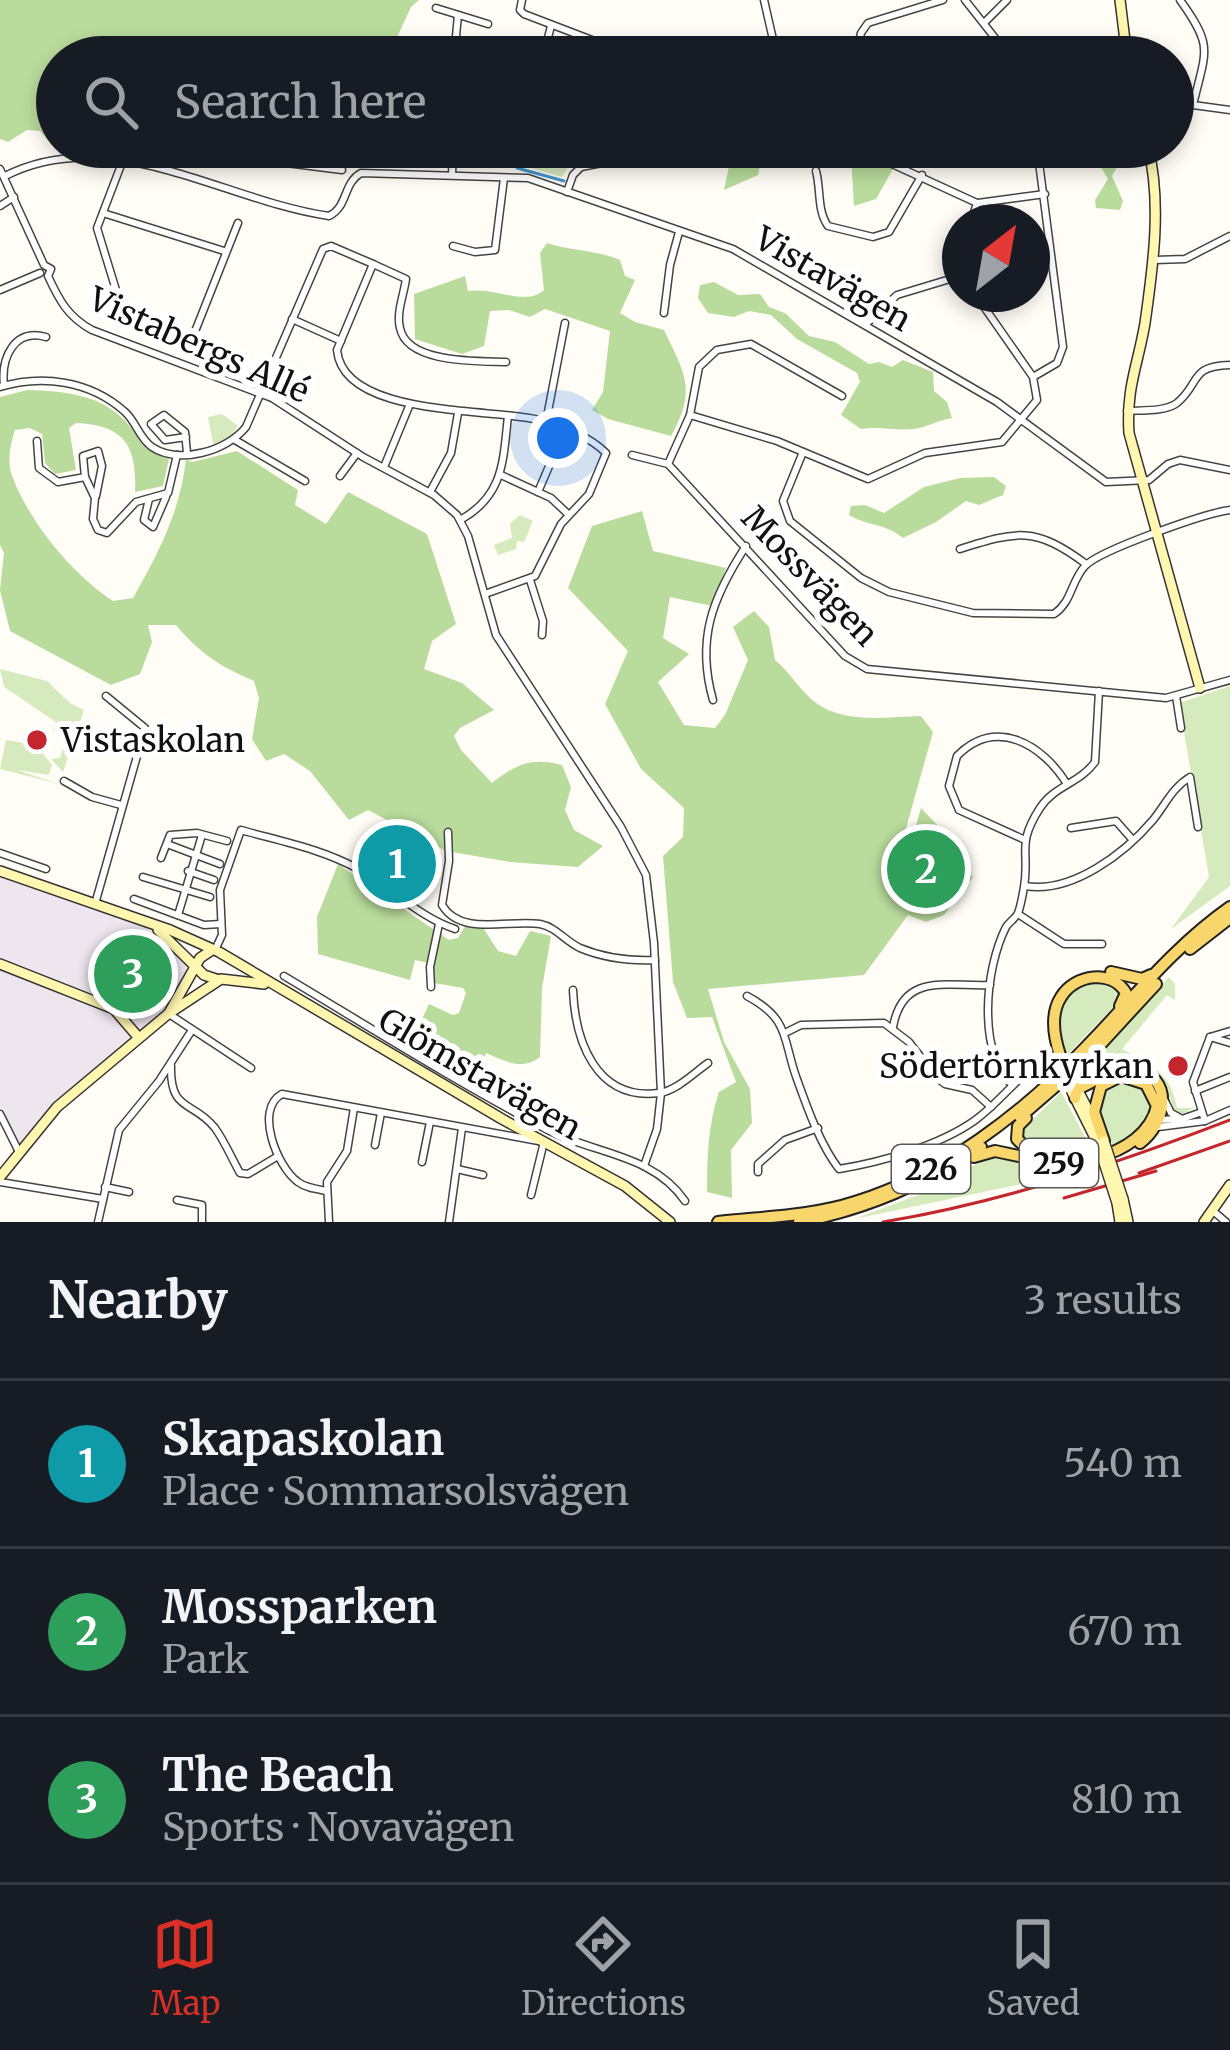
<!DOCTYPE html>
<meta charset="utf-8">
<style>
body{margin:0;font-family:Merriweather,serif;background:#242831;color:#f1f3f6}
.compass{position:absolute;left:942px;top:204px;width:108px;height:108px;border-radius:50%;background:#171b24;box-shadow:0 6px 18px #0003;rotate:31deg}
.you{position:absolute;left:558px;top:438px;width:42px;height:42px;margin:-30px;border:9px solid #fff;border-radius:50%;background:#1a73e8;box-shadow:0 0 0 18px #1a73e833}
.badge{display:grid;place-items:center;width:78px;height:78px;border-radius:50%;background:#d93025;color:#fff;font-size:39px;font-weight:700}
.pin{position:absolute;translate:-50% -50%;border:6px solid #fff;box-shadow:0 3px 12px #0006}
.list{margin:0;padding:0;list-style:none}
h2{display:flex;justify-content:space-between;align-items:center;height:156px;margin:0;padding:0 48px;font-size:51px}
h2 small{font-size:39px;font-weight:400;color:#9ea1a6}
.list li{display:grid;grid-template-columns:78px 1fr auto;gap:36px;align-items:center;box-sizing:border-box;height:168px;padding:0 48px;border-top:3px solid #363941}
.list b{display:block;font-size:45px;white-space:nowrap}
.list p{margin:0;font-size:39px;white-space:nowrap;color:#9ea1a6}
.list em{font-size:39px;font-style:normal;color:#9ea1a6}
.icon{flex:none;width:66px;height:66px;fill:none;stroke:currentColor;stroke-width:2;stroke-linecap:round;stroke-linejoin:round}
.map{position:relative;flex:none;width:1230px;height:1222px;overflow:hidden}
.search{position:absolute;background:#171b24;box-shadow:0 6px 18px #0003;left:36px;right:36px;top:36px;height:132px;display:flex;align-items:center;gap:30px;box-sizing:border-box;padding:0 42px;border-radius:66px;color:#9ea1a6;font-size:45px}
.sheet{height:660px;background:#171b24}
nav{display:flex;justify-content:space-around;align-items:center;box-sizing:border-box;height:168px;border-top:3px solid #363941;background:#171b24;font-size:33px;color:#9ea1a6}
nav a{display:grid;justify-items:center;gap:6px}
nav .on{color:#d93025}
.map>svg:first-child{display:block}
.industrial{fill:#eee6ef}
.green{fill:#d5ebbd}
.forest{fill:#b9dc9c}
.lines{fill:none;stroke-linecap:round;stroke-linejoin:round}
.stream{stroke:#3f96cf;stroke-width:3}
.street-casing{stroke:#444;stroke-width:9}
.secondary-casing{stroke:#333;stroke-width:12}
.primary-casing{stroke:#222;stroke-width:14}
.street{stroke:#fff;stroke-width:6}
.secondary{stroke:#fff6b0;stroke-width:9}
.primary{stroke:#f9d66b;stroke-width:10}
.rail{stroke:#c4262e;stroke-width:3}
.secondary-bridge-casing{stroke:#333;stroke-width:12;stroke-linecap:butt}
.secondary-bridge{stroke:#fff6b0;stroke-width:9}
.poi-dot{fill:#c4262e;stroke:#fff;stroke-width:4.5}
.labels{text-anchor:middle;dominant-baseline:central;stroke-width:12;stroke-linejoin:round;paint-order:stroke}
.shield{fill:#fff;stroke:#585858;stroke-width:3}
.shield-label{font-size:30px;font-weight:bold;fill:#111}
.street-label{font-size:33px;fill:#111;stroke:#fff}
.poi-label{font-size:33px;fill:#111;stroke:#fff;text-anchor:start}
</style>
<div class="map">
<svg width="1230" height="1222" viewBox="0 0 1230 1222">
<rect width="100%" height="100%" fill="#fffdf5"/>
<path class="industrial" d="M 0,874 L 145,927 L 183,959 L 187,971 L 167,1006 L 74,1087 L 22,1146 L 0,1108 Z"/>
<g class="green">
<path d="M 514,147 L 543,147 L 569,165 L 562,177 L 514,163 Z"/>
<path d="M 222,414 L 238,426 L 230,438 L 213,444 L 208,417 Z"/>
<path d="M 520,515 L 533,521 L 524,542 L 517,541 L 516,549 L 498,555 L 494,545 L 512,538 L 510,524 Z"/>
<path d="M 0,669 L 47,681 L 70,703 L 84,710 L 63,772 L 51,759 L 60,758 L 67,735 L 53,730 L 56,722 L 4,687 Z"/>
<path d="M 1230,686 L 1230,886 L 1171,929 L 1209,877 L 1179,703 Z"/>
<path d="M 6,740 L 36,745 L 52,765 L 49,775 L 17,770 L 59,784 L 0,769 Z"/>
<path d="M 908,847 L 950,849 L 956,860 C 942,892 927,895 894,888 Z"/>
<path d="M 1169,977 L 1175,984 L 1175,1000 L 1167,995 L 1122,1049 C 1152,1065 1171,1073 1177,1108 L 1194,1108 L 1183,1114 L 1175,1112 L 1166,1088 L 1145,1067 C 1105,1059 1104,1080 1078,1078 Z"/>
<path d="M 1093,980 L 1108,982 L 1120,992 L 1119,1001 L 1065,1057 C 1057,1018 1055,999 1093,980 Z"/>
<path d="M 1119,1080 L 1142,1085 C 1160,1119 1143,1130 1114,1147 C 1101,1120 1088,1098 1119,1080 Z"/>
<path d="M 1061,1092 L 1094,1154 L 1053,1154 L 1022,1141 L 1020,1132 Z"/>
<path d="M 992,1156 L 1075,1173 L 854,1219 L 918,1195 Z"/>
</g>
<g class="forest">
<path d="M 0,0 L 419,0 L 411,7 L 388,57 L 57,57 L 57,147 L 123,147 L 60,154 L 40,131 L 27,130 L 8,142 L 0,139 Z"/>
<path d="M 733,147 L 770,147 L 764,149 L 758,175 L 724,190 Z"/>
<path d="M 1097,147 L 1109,147 L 1123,156 L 1112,176 L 1123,201 L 1120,210 L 1096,208 L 1095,200 L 1108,179 L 1092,152 Z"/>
<path d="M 851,154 L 894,167 L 876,199 L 854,206 Z"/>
<path d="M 547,243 C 571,251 597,250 620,260 L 625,276 L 635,280 L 620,313 L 635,322 L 664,330 C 685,374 697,390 671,436 L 608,419 L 592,410 L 603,392 L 610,331 L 545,309 L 530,317 L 509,310 L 490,311 L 484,346 L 462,354 L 415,339 L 414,294 L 465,276 L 468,291 C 498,287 525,307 544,290 L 540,253 Z"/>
<path d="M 714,282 L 738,295 L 760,294 L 769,307 L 785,313 L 809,336 L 835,342 L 869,364 L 879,362 L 892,367 L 903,360 L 933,372 L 934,391 L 947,402 L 952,418 C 938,420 926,428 913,429 C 895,431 879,426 861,429 L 841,415 L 860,382 L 857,373 L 797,339 L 771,315 L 749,311 L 734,317 L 708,313 L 698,298 L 700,285 Z"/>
<path d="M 27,390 C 63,391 101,394 126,422 C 142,440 145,451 169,459 L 163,486 L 135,492 C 137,445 124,425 76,423 L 69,428 L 76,470 L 55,474 L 45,463 L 42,434 L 30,428 L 15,430 C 10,444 7,461 12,476 C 30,523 72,574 113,601 L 133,598 C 159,552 180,512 186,459 L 192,462 L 237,451 L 298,490 L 295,505 L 326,524 L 348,492 L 427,534 L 456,624 L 432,641 L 424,669 L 462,683 L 494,710 L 460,728 L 454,736 L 461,750 L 492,783 C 516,764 532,757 562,765 L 571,787 L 565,810 L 574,830 L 603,846 L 578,867 L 510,862 L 446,851 L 368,810 L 349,820 L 310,771 L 284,754 L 266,761 L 252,739 L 259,698 L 254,681 C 221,667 199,653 176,625 L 148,625 L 152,642 L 140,674 L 111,685 L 10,631 L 0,590 L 4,553 L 0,545 L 0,397 Z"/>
<path d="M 994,477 L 1006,486 L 1003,495 L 979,505 L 966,501 L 936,522 L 903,538 C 885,523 867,526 849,515 L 851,506 L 865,505 L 884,513 L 924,487 L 960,478 Z"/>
<path d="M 642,511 L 653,551 L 726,568 L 712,606 L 670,597 L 663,638 L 689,654 L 658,682 L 684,725 L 715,728 L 725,715 L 748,660 L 733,627 L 754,611 L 769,627 L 775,660 C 791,673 800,691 816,703 C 845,724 887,717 921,716 L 933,732 L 889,889 L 930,897 L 952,878 L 960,863 L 973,877 L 944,915 L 926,922 L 908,915 L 864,975 L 708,989 L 724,1042 L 750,1089 L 752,1123 L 731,1150 L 732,1198 L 707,1192 C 707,1157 708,1125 719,1092 L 736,1082 L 712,1017 L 687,1018 L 673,982 L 663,856 L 683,837 L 684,808 L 641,769 L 605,704 L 628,651 L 568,588 L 592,526 Z"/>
<path d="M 921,808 L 957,846 L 911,843 Z"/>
<path d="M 338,864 L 449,940 L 458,938 L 465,926 L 484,929 L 498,951 L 516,956 L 530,931 L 551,936 L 542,988 L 540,1057 C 522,1071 505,1061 486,1053 L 475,1084 L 409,1047 L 429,1004 L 453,1015 L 459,1013 L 466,993 L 463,988 L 434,983 L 433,964 L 415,960 L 410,980 L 318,954 L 317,917 Z"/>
</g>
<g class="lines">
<g class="stream">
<path d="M 502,159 L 502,147"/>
<path d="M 517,168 L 564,181"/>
</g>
<g class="street-casing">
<g id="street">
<path d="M 522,0 L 520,10 L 524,14 L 605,45 L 683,41 L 746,57"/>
<path d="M 764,0 L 777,57"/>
<path d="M 965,0 L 1010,57"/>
<path d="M 1180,0 C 1214,47 1206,50 1193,105"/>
<path d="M 436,8 L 488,24"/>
<path d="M 984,23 L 1007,0"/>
<path d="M 454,57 L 458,15"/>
<path d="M 543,57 L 551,26"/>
<path d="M 605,57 L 605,45"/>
<path d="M 856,57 L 861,33 L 868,23 L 943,0"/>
<path d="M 1016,57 L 1045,45"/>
<path d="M 1173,108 L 1193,105 L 1230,110"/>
<path d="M 205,147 L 247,158 L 342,170"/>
<path d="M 855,147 L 977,203 L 971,222"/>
<path d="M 129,162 L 135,151 L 144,147"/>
<path d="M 0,169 L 44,265 L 51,269 L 48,276 C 59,300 68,317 92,330 L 272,398 L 363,457 L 434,495 L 457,515 L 468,536 L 496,635 L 621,827 L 646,875 L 654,943 L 661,1093 L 657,1129 L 644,1166"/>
<path d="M 816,171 C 821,190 817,211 828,226 L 873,237 L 889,232 L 922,175"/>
<path d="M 452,175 L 453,147"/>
<path d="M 5,176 C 111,122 224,201 329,216 C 348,207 343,183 361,173 L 528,178 L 733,249 L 997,402 L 1106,482 L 1149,480 L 1168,464 L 1180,460 L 1230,470"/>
<path d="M 567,192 L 573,175 L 581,167 L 685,147"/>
<path d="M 978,203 L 1045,194"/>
<path d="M 0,206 L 14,197"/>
<path d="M 103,213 L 224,251"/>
<path d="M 960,243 L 960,255"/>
<path d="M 453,246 L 475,252 L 495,250 L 504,178"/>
<path d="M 1155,260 L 1185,259 L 1230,236"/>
<path d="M 373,264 L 406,279 C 404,294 396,313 400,328 C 407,364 479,361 506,362"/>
<path d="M 0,290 L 40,273"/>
<path d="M 113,302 L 116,290 L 97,228 L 123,160"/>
<path d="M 664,313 L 670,265 L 679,232"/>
<path d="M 292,319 L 341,341"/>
<path d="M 866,324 L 897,295 L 960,276"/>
<path d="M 192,339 L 238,223"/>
<path d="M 1033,377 L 1057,363 L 1063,347 L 1037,147"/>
<path d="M 4,385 C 1,358 14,328 46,337"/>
<path d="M 0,387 C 42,374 90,381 124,411 C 136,421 139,438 152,447 C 179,465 227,451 246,427 L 323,249 L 331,246 L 373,264 L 337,350 C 343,418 494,408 539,420 C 562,425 590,437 606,453 L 589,494 L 561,524 L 535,576 L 485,594"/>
<path d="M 1127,411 C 1141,410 1165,412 1177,403 C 1201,383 1189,366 1230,365"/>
<path d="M 690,415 L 777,441 L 868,479 L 925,453 L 1002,442 L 1037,400 L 1033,377 L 975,294"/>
<path d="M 546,422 L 565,323"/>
<path d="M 186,437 L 165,440 L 151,424 L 164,415 L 185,432 L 187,453"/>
<path d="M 235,440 L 305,481"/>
<path d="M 37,441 L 39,468 L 58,482 L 85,477 L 83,456 L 98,451 L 102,466 L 96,496"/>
<path d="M 803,452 L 783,501 L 790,521 L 861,578 L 889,592 L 973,613 L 1054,614 C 1072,602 1071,581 1085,566 C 1100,550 1206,513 1230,510"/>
<path d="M 632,455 L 668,464 L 845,656 L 867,669 L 1166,698 L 1230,680"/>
<path d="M 668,464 L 690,415 L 699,367 L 717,350 L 751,344 L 842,396"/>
<path d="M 384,467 L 410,404"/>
<path d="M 501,475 L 551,498 L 569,515"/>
<path d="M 340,476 L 357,453"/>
<path d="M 85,477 L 95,498 L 93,519 L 98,530 L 107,533 L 136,502 L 168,493 L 177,455"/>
<path d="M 430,492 L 451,453 L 458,413"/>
<path d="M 538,492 L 565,429"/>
<path d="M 149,499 L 144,520 L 153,527 L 166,497"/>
<path d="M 460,520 C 504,496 503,461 508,416"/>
<path d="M 960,549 C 1017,531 1035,526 1086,564"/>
<path d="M 530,580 L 543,621 L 542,635"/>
<path d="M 1176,696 L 1181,728"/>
<path d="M 713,700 C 696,640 712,598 746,546"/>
<path d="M 64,781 L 92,797 L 121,805"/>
<path d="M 1071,828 L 1116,821 L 1131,838"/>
<path d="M 448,832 L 449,861 L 442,905 C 461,937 509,919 540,924 C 556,927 565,941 580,948 C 604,958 629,961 655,960"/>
<path d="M 1023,839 L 959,810 L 949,786 L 957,756 C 996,716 1043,745 1067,784"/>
<path d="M 167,844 L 220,864"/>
<path d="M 0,853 L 46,869"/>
<path d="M 161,858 L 170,835 L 197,833 L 227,841"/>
<path d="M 188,871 L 214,880"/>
<path d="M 143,877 L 210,897"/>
<path d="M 1025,886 C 1072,894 1125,853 1153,820 C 1166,804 1172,788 1190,777 L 1198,827"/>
<path d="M 134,899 L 204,925 L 221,924"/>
<path d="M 95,904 L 145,728 L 106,696"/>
<path d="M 1018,914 L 1064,944 L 1102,944"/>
<path d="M 178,915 L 202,835"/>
<path d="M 215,950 L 222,935 L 220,890 L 241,830 C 280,841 322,849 358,869 C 393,888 417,916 455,929"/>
<path d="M 284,976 C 371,1028 458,1083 548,1130 C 594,1154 653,1154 685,1201"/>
<path d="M 431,987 L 430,967 L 439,924"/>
<path d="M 573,990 C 575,1041 596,1101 659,1093 C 676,1091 694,1073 708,1063"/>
<path d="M 747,996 C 792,1020 782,1041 798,1082 C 808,1110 821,1146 839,1169 C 882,1162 938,1146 974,1121 C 1006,1098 1018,1071 1056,1056"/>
<path d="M 169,1014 L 251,1068"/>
<path d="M 893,1027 C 903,972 946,987 990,985"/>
<path d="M 787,1032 L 801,1025 L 884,1023 L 909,1042 L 937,1078 L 945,1084 L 972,1090 L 991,1107"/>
<path d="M 1210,1037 L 1230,1043"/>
<path d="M 171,1066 C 170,1113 193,1100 215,1128 C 225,1142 232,1159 240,1173 L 248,1174 L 278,1156"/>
<path d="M 1012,1085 C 977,1050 985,969 1006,927 C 1009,922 1015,919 1018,913 C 1020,908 1023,893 1024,887 C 1030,851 1016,845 1040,808 C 1054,786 1080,783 1095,762 L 1099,691"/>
<path d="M 1195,1091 L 1230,1077"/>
<path d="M 1164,1099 L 1171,1113 L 1182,1119 L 1202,1112"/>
<path d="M 0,1114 L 19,1152"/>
<path d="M 1156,1120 L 1182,1119"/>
<path d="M 1205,1121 L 1193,1082 L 1210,1037 L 1230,1031"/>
<path d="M 1155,1123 L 1158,1127 L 1205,1121 L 1230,1110"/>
<path d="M 375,1145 L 381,1113"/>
<path d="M 422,1162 L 430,1122"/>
<path d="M 457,1169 L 483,1175"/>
<path d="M 758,1172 L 758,1164 L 785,1140 L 818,1128"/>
<path d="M 0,1182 L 103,1199"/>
<path d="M 105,1187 L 129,1192"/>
<path d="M 327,1191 C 316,1189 306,1188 298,1182 C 277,1167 254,1109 282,1094 L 544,1142 L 531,1195"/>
<path d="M 177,1200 L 202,1205 L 202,1222"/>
<path d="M 1212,1210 L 1226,1222"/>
<path d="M 98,1222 L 119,1130 L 159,1081 L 192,1030"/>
<path d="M 329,1222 L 327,1182 L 347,1151 L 354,1108"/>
<path d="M 449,1222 L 462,1128"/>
</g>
</g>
<g class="secondary-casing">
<g id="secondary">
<path d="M 1120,0 L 1127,57"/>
<path d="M 1148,147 C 1162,203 1153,267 1145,323 C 1138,365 1126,387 1129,433 L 1200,688"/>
<path d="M 0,871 L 170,930 L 219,952 L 502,1119 L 625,1186 L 670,1222"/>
<path d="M 158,930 L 204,975 L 219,980"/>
<path d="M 0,964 L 114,1009 L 139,1038"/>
<path d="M 169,1013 L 200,958 L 212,950"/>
<path d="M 1074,1083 L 1094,1121"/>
<path d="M 1072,1092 L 1098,1144"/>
<path d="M 0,1177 L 57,1107 L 168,1014 L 221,979 L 264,984"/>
<path d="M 1123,1199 L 1128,1222"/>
<path d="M 1117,1203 L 1120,1222"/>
<path d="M 1204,1222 L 1230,1185"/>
</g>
</g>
<g class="primary-casing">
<g id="primary">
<path d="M 1190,949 L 1230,918"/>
<path d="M 1111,972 L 1142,979 L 1151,975"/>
<path d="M 1060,1055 C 1054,1037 1050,1014 1061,997 C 1075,974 1112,969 1126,993 L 1120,1006"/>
<path d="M 1075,1098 L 1077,1089 C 1095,1082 1112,1066 1132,1069 C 1176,1075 1166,1124 1140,1143"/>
<path d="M 1020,1117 L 1087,1059 L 1156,984"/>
<path d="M 1026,1118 L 1018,1126 L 1017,1139 C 1053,1179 1145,1159 1157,1106 L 1146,1084 L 1121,1076 L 1101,1086 L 1094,1112 L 1104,1141"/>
<path d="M 974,1157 L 995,1151 L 1042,1161"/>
<path d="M 718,1222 C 763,1217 812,1216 855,1202 C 942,1175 1022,1114 1084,1049 C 1131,1001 1174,946 1230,907"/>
<path d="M 799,1222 C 868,1209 922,1184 981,1147"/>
</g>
</g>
<use href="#street" class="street"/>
<use href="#secondary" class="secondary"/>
<use href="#primary" class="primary"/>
<g class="rail">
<path d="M 1139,1173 L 1230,1141"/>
<path d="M 1064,1198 L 1156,1171"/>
<path d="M 883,1222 C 1003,1202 1116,1164 1230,1120"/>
</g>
<g class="secondary-bridge-casing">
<g id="secondary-bridge">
<path d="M 1054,1057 L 1069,1088"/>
<path d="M 1104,1141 L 1123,1199"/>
<path d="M 1098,1144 L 1117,1203"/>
</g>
</g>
<use href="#secondary-bridge" class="secondary-bridge"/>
</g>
<g class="poi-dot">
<circle cx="37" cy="740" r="12"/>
<circle cx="1178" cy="1066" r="12"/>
</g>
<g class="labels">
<g class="shield">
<rect x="1020" y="1139" width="78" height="48" rx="9"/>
<rect x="892" y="1145" width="78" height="48" rx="9"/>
</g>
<g class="shield-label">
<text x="1059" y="1163">259</text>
<text x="931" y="1169">226</text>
</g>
<g class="street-label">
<text transform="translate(833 279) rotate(30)">Vistavägen</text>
<text transform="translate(199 345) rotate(24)">Vistabergs Allé</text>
<text transform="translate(810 576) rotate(46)">Mossvägen</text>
<text transform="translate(480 1074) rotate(30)">Glömstavägen</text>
</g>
<g class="poi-label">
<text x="61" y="740">Vistaskolan</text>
<text x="1154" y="1066" text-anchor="end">Södertörnkyrkan</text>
</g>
</g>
</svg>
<svg class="compass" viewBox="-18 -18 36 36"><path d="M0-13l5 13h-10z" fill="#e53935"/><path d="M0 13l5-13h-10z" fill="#9ea1a6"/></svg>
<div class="you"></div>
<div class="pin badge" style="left:397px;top:864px;background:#0f9aa8">1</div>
<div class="pin badge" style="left:926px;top:869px;background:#2e9e5b">2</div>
<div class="pin badge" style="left:133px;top:974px;background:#2e9e5b">3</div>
<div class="search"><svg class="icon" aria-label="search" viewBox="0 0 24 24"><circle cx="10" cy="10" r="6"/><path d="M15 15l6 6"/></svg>Search here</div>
</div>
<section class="sheet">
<h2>Nearby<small>3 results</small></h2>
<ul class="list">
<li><span class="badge" style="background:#0f9aa8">1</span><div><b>Skapaskolan</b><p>Place · Sommarsolsvägen</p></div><em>540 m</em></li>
<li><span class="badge" style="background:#2e9e5b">2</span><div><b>Mossparken</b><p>Park</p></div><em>670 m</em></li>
<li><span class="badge" style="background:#2e9e5b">3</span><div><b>The Beach</b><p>Sports · Novavägen</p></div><em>810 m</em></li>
</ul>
</section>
<nav>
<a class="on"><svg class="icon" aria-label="map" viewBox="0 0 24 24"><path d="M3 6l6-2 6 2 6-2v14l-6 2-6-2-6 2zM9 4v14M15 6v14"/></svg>Map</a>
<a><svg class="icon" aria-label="directions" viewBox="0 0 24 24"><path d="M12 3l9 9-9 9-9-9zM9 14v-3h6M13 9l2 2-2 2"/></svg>Directions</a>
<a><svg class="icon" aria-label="saved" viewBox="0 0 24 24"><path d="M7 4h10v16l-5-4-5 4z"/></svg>Saved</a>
</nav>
